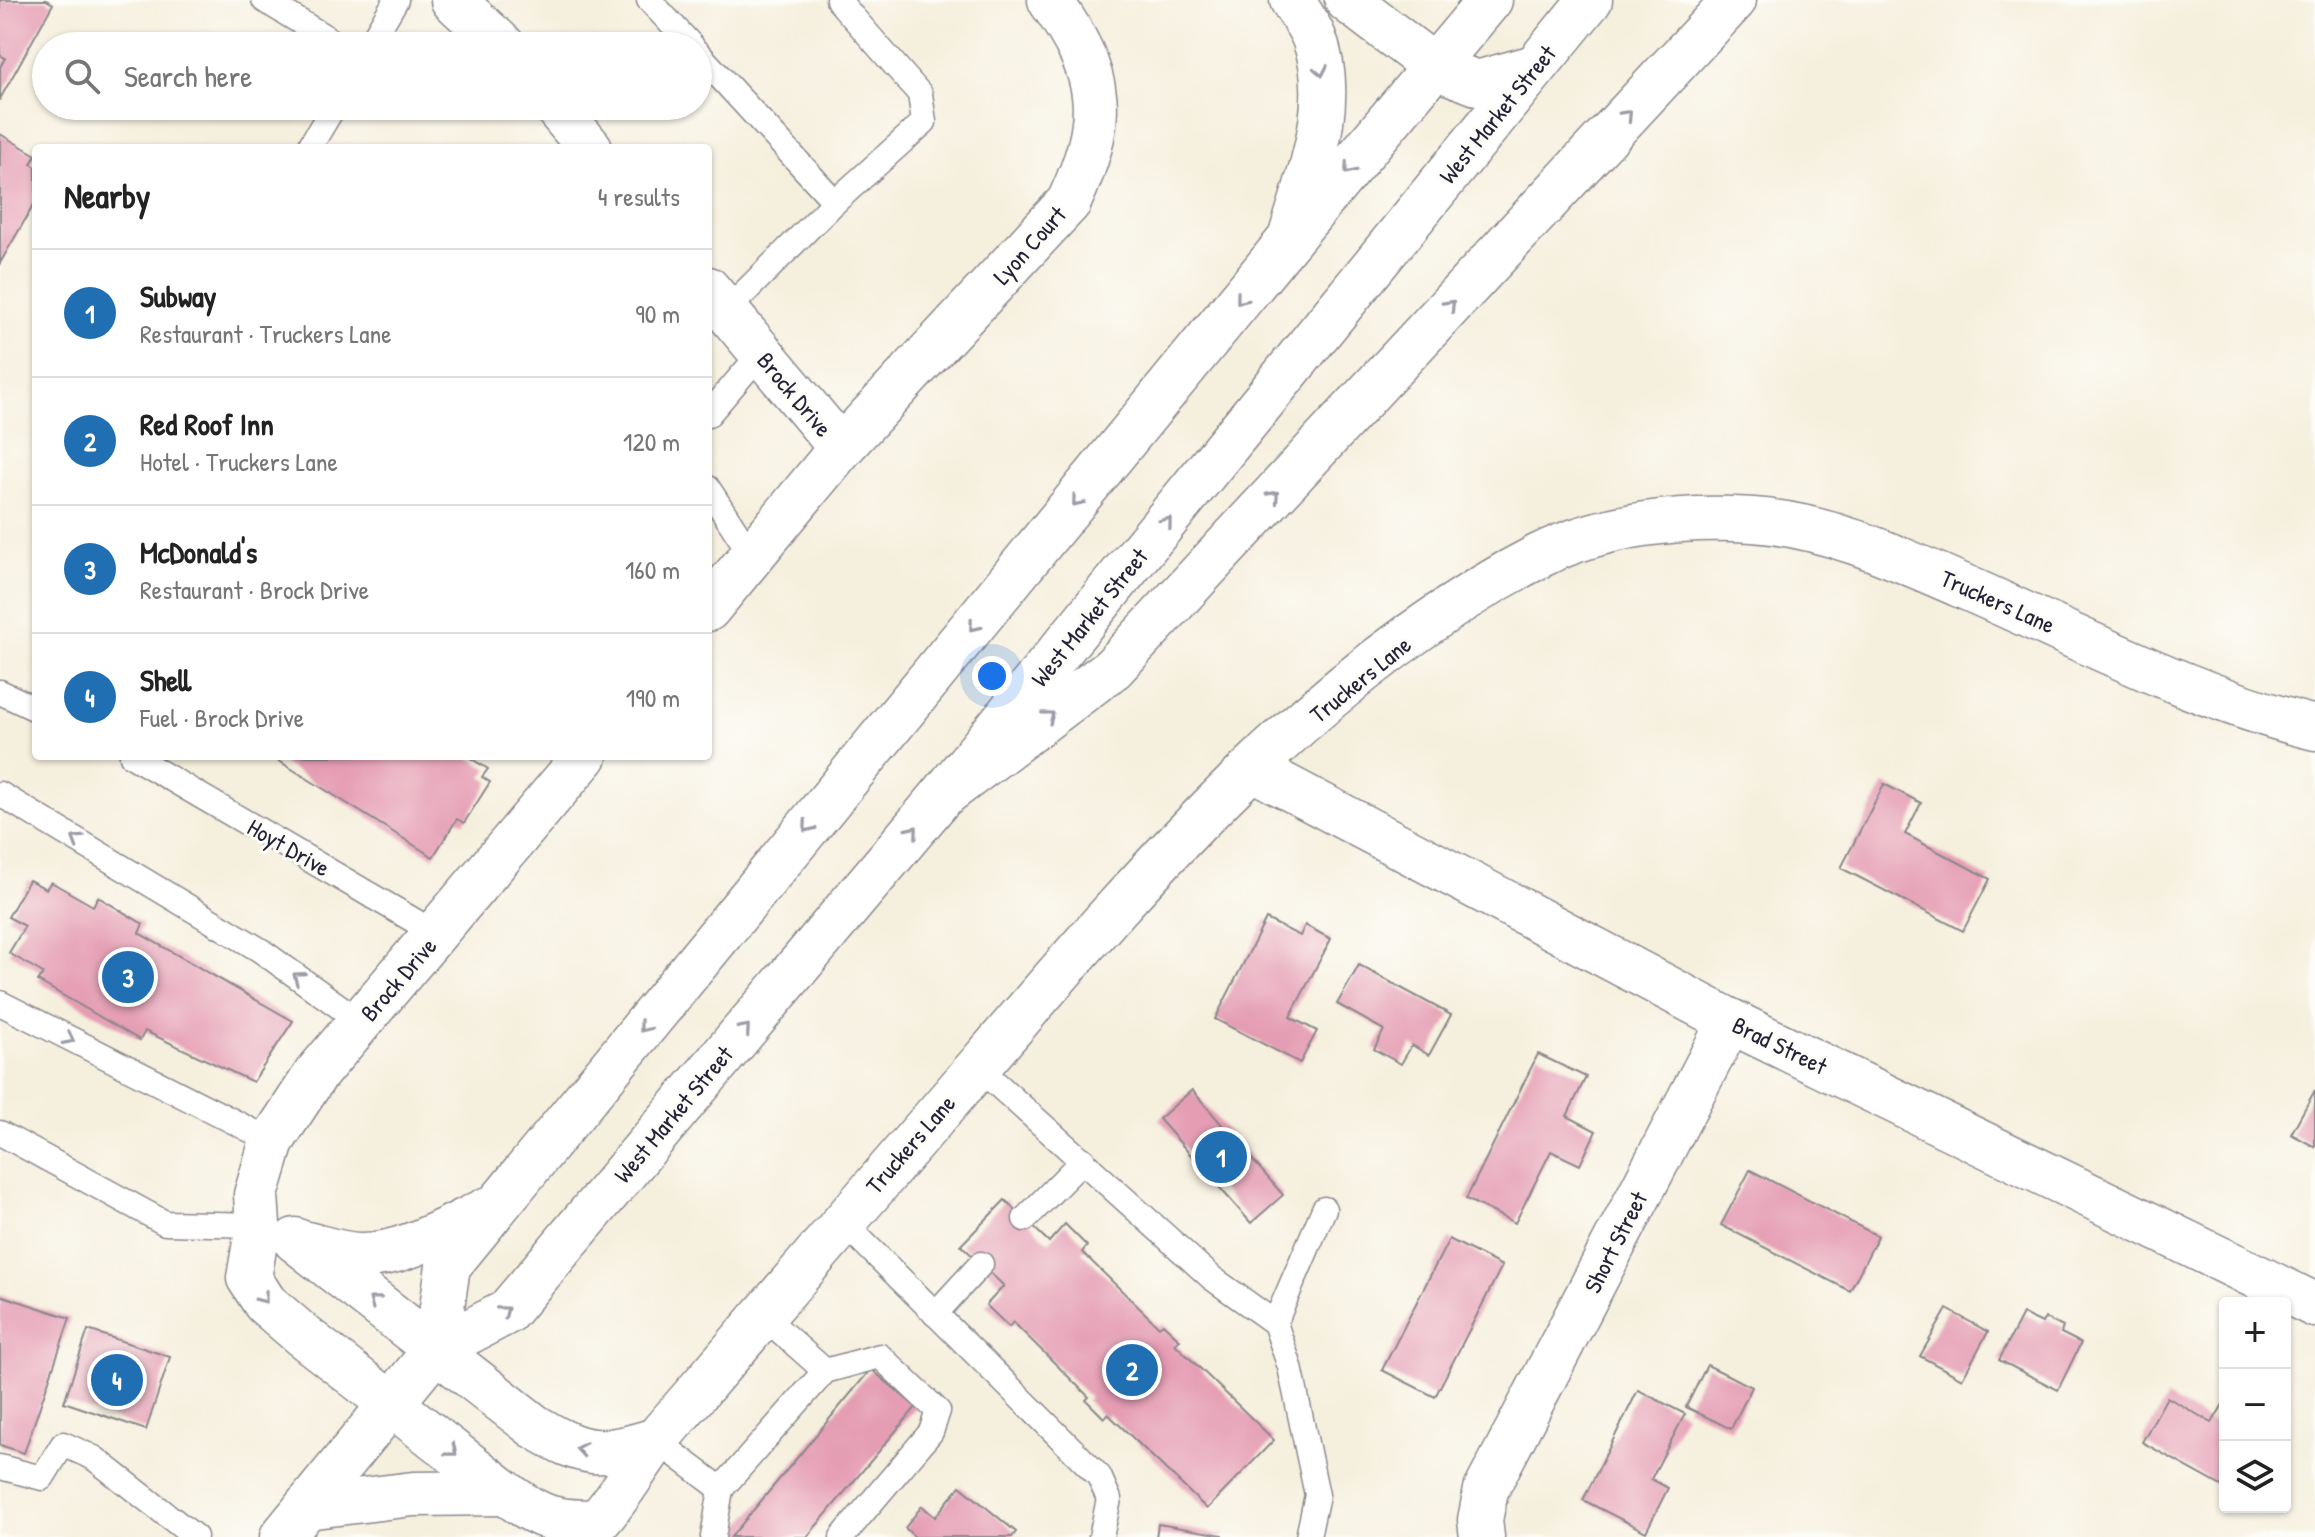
<!DOCTYPE html>
<meta charset="utf-8">
<style>
body{margin:0;font-family:"Patrick Hand",sans-serif;background:#f2f2f2;color:#222}
.controls{position:absolute;right:24px;bottom:24px;display:grid;overflow:hidden;border-radius:8px;box-shadow:0 2px 6px #0004}
.controls button{width:72px;height:72px;display:grid;place-items:center;padding:0;border:0;border-bottom:2px solid #e0e0e0;background:#fff;color:#222;font:40px sans-serif}
.you{position:absolute;left:992px;top:676px;width:28px;height:28px;margin:-20px;border:6px solid #fff;border-radius:50%;background:#1a73e8;box-shadow:0 0 0 12px #1a73e833}
.badge{display:grid;place-items:center;width:52px;height:52px;border-radius:50%;background:#1f6fb2;color:#fff;font-size:26px;font-weight:700}
.pin{position:absolute;translate:-50% -50%;border:4px solid #fff;box-shadow:0 2px 8px #0006}
.list{margin:0;padding:0;list-style:none}
h2{display:flex;justify-content:space-between;align-items:center;height:104px;margin:0;padding:0 32px;font-size:34px}
h2 small{font-size:26px;font-weight:400;color:#767676}
.list li{display:grid;grid-template-columns:52px 1fr auto;gap:24px;align-items:center;box-sizing:border-box;height:128px;padding:0 32px;border-top:2px solid #e0e0e0}
.list b{display:block;font-size:30px;white-space:nowrap}
.list p{margin:0;font-size:26px;white-space:nowrap;color:#767676}
.list em{font-size:26px;font-style:normal;color:#767676}
.icon{flex:none;width:44px;height:44px;fill:none;stroke:currentColor;stroke-width:2;stroke-linecap:round;stroke-linejoin:round}
.map{position:relative;flex:none;width:2315px;height:1537px;overflow:hidden}
.search{position:absolute;background:#fff;box-shadow:0 2px 6px #0004;left:32px;top:32px;width:680px;height:88px;display:flex;align-items:center;gap:20px;box-sizing:border-box;padding:0 28px;border-radius:44px;color:#767676;font-size:30px}
.panel{position:absolute;background:#fff;box-shadow:0 2px 6px #0004;left:32px;top:144px;width:680px;height:616px;border-radius:8px}
.map>svg:first-child{display:block}
.building{fill:#e59db4}
.lines{fill:none;stroke-linecap:round;stroke-linejoin:round}
.lane-casing{stroke:#8c888c;stroke-width:27}
.street-casing{stroke:#8c888c;stroke-width:47}
.primary-casing{stroke:#8c888c;stroke-width:47}
.highway-casing{stroke:#8c888c;stroke-width:47}
.lane{stroke:#fff;stroke-width:24}
.street{stroke:#fff;stroke-width:44}
.primary{stroke:#fff;stroke-width:44}
.highway{stroke:#fff;stroke-width:44}
.oneway{stroke:#9c9ca7}
.labels{text-anchor:middle;dominant-baseline:central;stroke-width:6;stroke-linejoin:round;paint-order:stroke}
.street-label{font-size:24px;fill:#22223b;stroke:#fdfcf7}
</style>
<div class="map">
<svg width="2315" height="1537" viewBox="0 0 2315 1537">
<rect width="100%" height="100%" fill="#fdfcf7"/>
<filter id="ink" filterUnits="userSpaceOnUse"><feTurbulence type="fractalNoise" baseFrequency=".0125" numOctaves="2"/><feDisplacementMap in="SourceGraphic" scale="16" xChannelSelector="R" yChannelSelector="G"/><feConvolveMatrix kernelMatrix="1 2 1 2 8 2 1 2 1" color-interpolation-filters="sRGB"/></filter>
<filter id="wash" filterUnits="userSpaceOnUse"><feTurbulence type="fractalNoise" baseFrequency=".006" numOctaves="4" result="noise"/><feDisplacementMap in="SourceGraphic" scale="32" xChannelSelector="R" yChannelSelector="G"/><feGaussianBlur stdDeviation="1.8" result="paint"/><feColorMatrix in="noise" values="0 0 0 0 0 0 0 0 0 0 0 0 0 0 0 0 0 1.4 0 .05"/><feComposite in="paint" operator="in"/></filter>
<g filter="url(#wash)">
<rect width="100%" height="100%" fill="#f5efdd"/>
<g id="blocks">
<g class="building">
<path d="M 0,0 L 46,0 L 53,4 L 0,99 L 0,67 L 5,58 L 0,55 Z"/>
<path d="M 0,134 L 36,155 L 31,164 L 36,167 L 36,201 L 0,263 Z"/>
<path d="M 271,756 L 467,756 L 488,769 L 482,777 L 490,782 L 464,823 L 457,819 L 433,857 Z"/>
<path d="M 1884,784 L 1921,803 L 1905,834 L 1990,879 L 1963,931 L 1841,868 Z"/>
<path d="M 29,880 L 46,889 L 51,882 L 93,906 L 98,897 L 143,924 L 139,933 L 293,1021 L 253,1082 L 145,1031 L 140,1040 L 38,981 L 43,973 L 9,953 L 25,926 L 8,917 Z"/>
<path d="M 1266,919 L 1300,936 L 1305,925 L 1331,939 L 1290,1017 L 1317,1031 L 1300,1063 L 1215,1019 Z"/>
<path d="M 1359,965 L 1451,1015 L 1429,1055 L 1412,1045 L 1401,1064 L 1374,1049 L 1384,1030 L 1337,1004 Z"/>
<path d="M 1538,1054 L 1586,1077 L 1567,1116 L 1596,1131 L 1580,1165 L 1551,1151 L 1515,1223 L 1466,1199 Z"/>
<path d="M 1192,1090 L 1283,1195 L 1251,1223 L 1159,1119 Z"/>
<path d="M 2315,1090 L 2315,1147 L 2291,1134 Z"/>
<path d="M 1750,1170 L 1878,1236 L 1850,1291 L 1721,1225 Z"/>
<path d="M 1005,1200 L 1049,1242 L 1065,1224 L 1087,1246 L 1082,1252 L 1159,1327 L 1163,1324 L 1180,1340 L 1175,1344 L 1274,1440 L 1207,1509 L 1108,1414 L 1104,1418 L 1086,1400 L 1089,1397 L 1013,1322 L 1009,1327 L 986,1305 L 1004,1286 L 961,1245 Z"/>
<path d="M 1449,1239 L 1502,1266 L 1435,1397 L 1382,1370 Z"/>
<path d="M 0,1295 L 70,1318 L 24,1453 L 0,1445 Z"/>
<path d="M 1947,1309 L 1988,1332 L 1962,1379 L 1920,1356 Z"/>
<path d="M 2023,1314 L 2042,1323 L 2045,1318 L 2063,1327 L 2061,1333 L 2081,1343 L 2058,1390 L 1999,1360 Z"/>
<path d="M 88,1330 L 170,1357 L 146,1430 L 64,1402 Z"/>
<path d="M 1707,1365 L 1752,1387 L 1731,1429 L 1686,1407 Z"/>
<path d="M 871,1369 L 916,1407 L 807,1537 L 731,1537 Z"/>
<path d="M 1638,1390 L 1685,1414 L 1651,1479 L 1668,1488 L 1646,1532 L 1583,1500 Z"/>
<path d="M 2167,1397 L 2212,1423 L 2225,1401 L 2225,1488 L 2142,1442 Z"/>
<path d="M 960,1486 L 1016,1532 L 1012,1537 L 915,1537 L 905,1528 L 922,1506 L 935,1517 Z"/>
<path d="M 1158,1524 L 1223,1535 L 1223,1537 L 1156,1537 Z"/>
</g>
</g>
</g>
<g filter="url(#ink)">
<use href="#blocks" fill-opacity="0" stroke="#8c888c" stroke-width="2"/>
<g class="lines">
<g class="lane-casing">
<g id="lane">
<path d="M 264,0 L 340,46"/>
<path d="M 649,0 L 692,46"/>
<path d="M 369,46 L 396,0"/>
<path d="M 698,53 L 835,202 L 726,311"/>
<path d="M 309,148 L 334,106"/>
<path d="M 835,202 L 924,122 L 920,94 L 838,0"/>
<path d="M 708,415 L 761,353"/>
<path d="M 708,488 L 752,556"/>
<path d="M 0,692 L 36,709"/>
<path d="M 132,756 L 437,934"/>
<path d="M 0,794 L 260,950 L 361,1022"/>
<path d="M 0,1003 L 272,1141"/>
<path d="M 978,1067 L 1212,1278 L 1275,1323 L 1290,1367 L 1317,1495 L 1308,1537"/>
<path d="M 0,1133 L 165,1223 L 258,1225"/>
<path d="M 1025,1219 L 1083,1160"/>
<path d="M 842,1221 L 1099,1476 L 1109,1499 L 1101,1537"/>
<path d="M 761,1314 L 825,1371 L 880,1356 L 938,1411 L 931,1432 L 842,1537"/>
<path d="M 935,1314 L 981,1264"/>
<path d="M 1275,1323 L 1324,1209"/>
<path d="M 656,1440 L 721,1489 L 713,1537"/>
<path d="M 0,1467 L 42,1478 L 63,1444 L 94,1458 L 195,1537"/>
<path d="M 721,1489 L 825,1371"/>
</g>
</g>
<g class="street-casing">
<g id="street">
<path d="M 453,0 L 503,46"/>
<path d="M 555,106 L 590,148"/>
<path d="M 708,289 L 841,448"/>
<path d="M 708,609 L 841,448 L 1069,202 C 1108,117 1104,77 1050,0"/>
<path d="M 585,756 L 316,1074 L 272,1141 L 256,1195 L 258,1225 L 249,1278 L 265,1303 L 302,1335 L 506,1493 C 540,1518 556,1524 598,1521 C 623,1494 639,1461 662,1433 C 769,1308 877,1185 984,1060 C 1143,875 1318,669 1539,556 C 1603,524 1683,515 1753,520 C 1826,525 1894,556 1960,585 C 2073,634 2196,699 2315,728"/>
<path d="M 1253,769 L 1730,1021 L 2315,1305"/>
<path d="M 295,1240 L 534,1426 C 585,1457 600,1457 656,1440"/>
<path d="M 1482,1537 L 1480,1520 L 1486,1490 L 1730,1021"/>
</g>
</g>
<g class="primary-casing">
<g id="primary">
<path d="M 302,1243 C 320,1247 339,1254 358,1255 C 402,1257 450,1227 489,1209"/>
<path d="M 436,1349 L 448,1266 L 1290,239 L 1490,0"/>
<path d="M 306,1507 L 413,1494 L 506,1493"/>
<path d="M 282,1537 L 436,1349 L 507,1312 L 941,797 L 1590,0"/>
</g>
</g>
<g class="highway-casing">
<g id="highway">
<path d="M 1347,0 L 1435,67 L 1477,83 L 1535,67"/>
<path d="M 1290,239 C 1308,176 1339,103 1314,38 C 1309,25 1299,12 1292,0"/>
<path d="M 941,797 L 1113,668 L 1734,0"/>
</g>
</g>
<use href="#lane" class="lane"/>
<use href="#street" class="street"/>
<use href="#primary" class="primary"/>
<use href="#highway" class="highway"/>
</g>
<defs><path id="oneway-chevron" d="M-2-3.5L2.5 0L-2 3.5" fill="none" stroke-width="1.6" stroke-linecap="round" stroke-linejoin="round" transform="scale(2)"/></defs>
<g class="oneway">
<use href="#oneway-chevron" transform="translate(1321 71) rotate(79)"/>
<use href="#oneway-chevron" transform="translate(1627 115) rotate(-47)"/>
<use href="#oneway-chevron" transform="translate(1349 169) rotate(130)"/>
<use href="#oneway-chevron" transform="translate(1241 299) rotate(129)"/>
<use href="#oneway-chevron" transform="translate(1450 305) rotate(-47)"/>
<use href="#oneway-chevron" transform="translate(1274 496) rotate(-47)"/>
<use href="#oneway-chevron" transform="translate(1077 501) rotate(129)"/>
<use href="#oneway-chevron" transform="translate(1167 522) rotate(-51)"/>
<use href="#oneway-chevron" transform="translate(974 626) rotate(130)"/>
<use href="#oneway-chevron" transform="translate(1049 716) rotate(-37)"/>
<use href="#oneway-chevron" transform="translate(808 827) rotate(130)"/>
<use href="#oneway-chevron" transform="translate(913 831) rotate(-50)"/>
<use href="#oneway-chevron" transform="translate(77 840) rotate(-149)"/>
<use href="#oneway-chevron" transform="translate(298 977) rotate(-144)"/>
<use href="#oneway-chevron" transform="translate(644 1027) rotate(129)"/>
<use href="#oneway-chevron" transform="translate(745 1029) rotate(-49)"/>
<use href="#oneway-chevron" transform="translate(69 1039) rotate(27)"/>
<use href="#oneway-chevron" transform="translate(263 1298) rotate(52)"/>
<use href="#oneway-chevron" transform="translate(374 1301) rotate(-143)"/>
<use href="#oneway-chevron" transform="translate(504 1311) rotate(-37)"/>
<use href="#oneway-chevron" transform="translate(581 1449) rotate(-170)"/>
<use href="#oneway-chevron" transform="translate(452 1451) rotate(38)"/>
</g>
</g>
<g class="labels">
<g class="street-label">
<text transform="translate(1497 114) rotate(-51)">West Market Street</text>
<text transform="translate(1029 245) rotate(-48)">Lyon Court</text>
<text transform="translate(795 394) rotate(50)">Brock Drive</text>
<text transform="translate(1998 601) rotate(24)">Truckers Lane</text>
<text transform="translate(1089 617) rotate(-51)">West Market Street</text>
<text transform="translate(1360 679) rotate(-39)">Truckers Lane</text>
<text transform="translate(289 847) rotate(30)">Hoyt Drive</text>
<text transform="translate(398 979) rotate(-49)">Brock Drive</text>
<text transform="translate(1780 1045) rotate(26)">Brad Street</text>
<text transform="translate(673 1114) rotate(-50)">West Market Street</text>
<text transform="translate(910 1144) rotate(-49)">Truckers Lane</text>
<text transform="translate(1615 1242) rotate(-63)">Short Street</text>
</g>
</g>
</svg>
<div class="controls">
<button>+</button>
<button>−</button>
<button><svg class="icon" aria-label="layers" viewBox="0 0 24 24"><path d="M12 4l9 5-9 5-9-5zM3 14l9 5 9-5"/></svg></button>
</div>
<div class="you"></div>
<div class="pin badge" style="left:1221px;top:1157px">1</div>
<div class="pin badge" style="left:1132px;top:1370px">2</div>
<div class="pin badge" style="left:128px;top:977px">3</div>
<div class="pin badge" style="left:117px;top:1380px">4</div>
<div class="search"><svg class="icon" aria-label="search" viewBox="0 0 24 24"><circle cx="10" cy="10" r="6"/><path d="M15 15l6 6"/></svg>Search here</div>
<section class="panel">
<h2>Nearby<small>4 results</small></h2>
<ul class="list">
<li><span class="badge">1</span><div><b>Subway</b><p>Restaurant · Truckers Lane</p></div><em>90 m</em></li>
<li><span class="badge">2</span><div><b>Red Roof Inn</b><p>Hotel · Truckers Lane</p></div><em>120 m</em></li>
<li><span class="badge">3</span><div><b>McDonald's</b><p>Restaurant · Brock Drive</p></div><em>160 m</em></li>
<li><span class="badge">4</span><div><b>Shell</b><p>Fuel · Brock Drive</p></div><em>190 m</em></li>
</ul>
</section>
</div>
